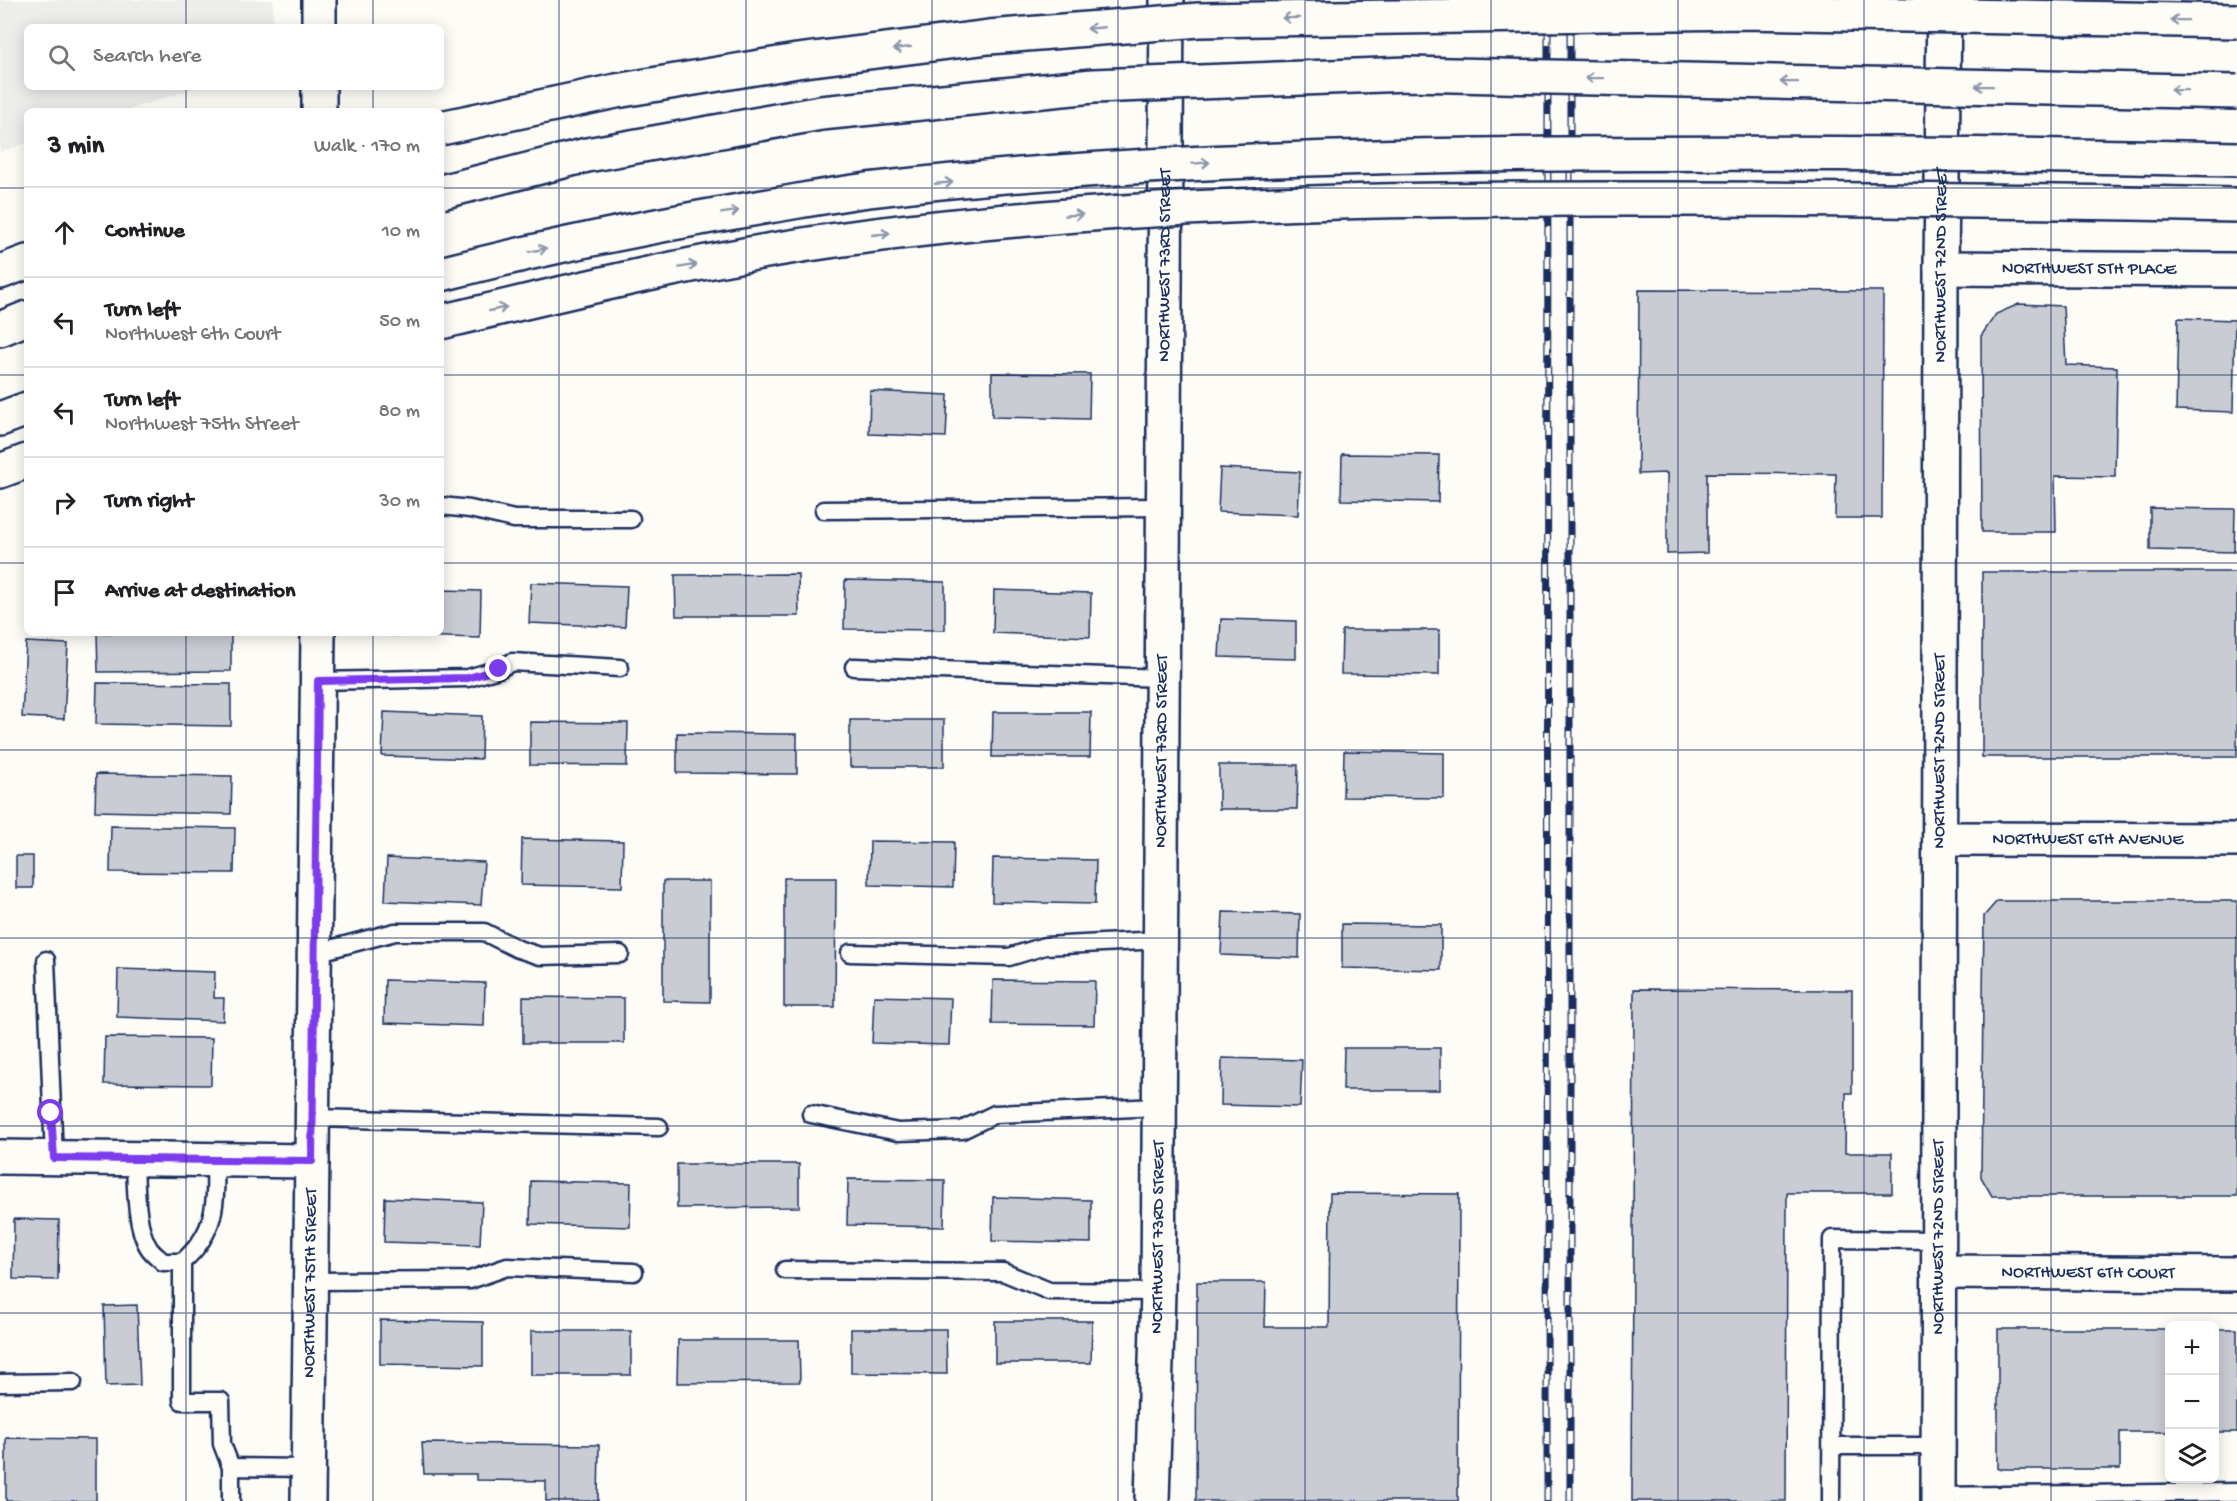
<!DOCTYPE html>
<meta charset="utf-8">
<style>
body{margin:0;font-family:"Gochi Hand",sans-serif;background:#f2f2f2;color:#202124}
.controls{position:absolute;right:18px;bottom:18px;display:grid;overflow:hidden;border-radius:9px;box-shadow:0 3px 15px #0003}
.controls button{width:54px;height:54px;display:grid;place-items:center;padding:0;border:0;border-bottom:2px solid #e0e0e0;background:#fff;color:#202124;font:30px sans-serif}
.stop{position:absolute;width:18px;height:18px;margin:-14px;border:4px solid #7c3aed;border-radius:50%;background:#fff}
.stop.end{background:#7c3aed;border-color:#fff;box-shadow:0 2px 6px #0008}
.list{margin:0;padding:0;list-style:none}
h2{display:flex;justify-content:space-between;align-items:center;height:78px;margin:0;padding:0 24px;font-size:26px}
h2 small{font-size:20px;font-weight:400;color:#757577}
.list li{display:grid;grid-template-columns:39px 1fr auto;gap:18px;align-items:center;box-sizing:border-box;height:90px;padding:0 24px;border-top:2px solid #e0e0e0}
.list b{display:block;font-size:22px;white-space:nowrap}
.list p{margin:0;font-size:20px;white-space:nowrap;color:#757577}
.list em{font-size:20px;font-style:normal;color:#757577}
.icon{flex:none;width:33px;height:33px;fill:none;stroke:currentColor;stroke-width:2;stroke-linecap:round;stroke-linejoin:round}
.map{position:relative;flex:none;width:2237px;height:1501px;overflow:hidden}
.search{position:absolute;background:#fff;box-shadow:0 3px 15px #0003;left:24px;top:24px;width:420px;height:66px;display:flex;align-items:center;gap:15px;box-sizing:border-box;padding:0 21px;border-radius:9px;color:#757577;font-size:22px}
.panel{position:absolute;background:#fff;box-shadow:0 3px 15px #0003;left:24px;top:108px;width:420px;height:528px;border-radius:9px}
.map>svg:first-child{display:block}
.built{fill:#edeeec}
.building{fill:#c9ccd3;stroke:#1b2f5e;stroke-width:1.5}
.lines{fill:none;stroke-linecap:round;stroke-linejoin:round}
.service-casing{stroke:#1b2f5e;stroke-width:21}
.minor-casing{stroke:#1b2f5e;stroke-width:38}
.tertiary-casing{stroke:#1b2f5e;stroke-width:38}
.motorway-casing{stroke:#1b2f5e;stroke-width:38}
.service{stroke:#fdfcf7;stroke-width:16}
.minor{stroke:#fdfcf7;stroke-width:33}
.tertiary{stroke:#fdfcf7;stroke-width:33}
.motorway{stroke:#fdfcf7;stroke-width:33}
.rail-casing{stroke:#1b2f5e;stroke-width:7}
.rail{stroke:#fdfcf7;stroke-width:4.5;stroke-dasharray:14;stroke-linecap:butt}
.motorway-bridge-casing{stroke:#1b2f5e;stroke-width:38;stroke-linecap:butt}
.motorway-bridge{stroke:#fdfcf7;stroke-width:33}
.oneway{stroke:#8c96aa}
.route{stroke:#7c3aed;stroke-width:8}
.grid{fill:none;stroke:#1b2f5e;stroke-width:1.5;stroke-opacity:0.55}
.labels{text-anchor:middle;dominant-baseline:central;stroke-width:4.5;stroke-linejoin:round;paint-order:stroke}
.street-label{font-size:18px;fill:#1b2f5e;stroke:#fdfcf7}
</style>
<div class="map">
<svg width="2237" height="1501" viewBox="0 0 2237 1501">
<rect width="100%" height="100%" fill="#fdfcf7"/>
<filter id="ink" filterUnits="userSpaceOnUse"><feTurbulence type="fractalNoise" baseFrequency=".0167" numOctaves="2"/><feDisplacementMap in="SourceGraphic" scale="12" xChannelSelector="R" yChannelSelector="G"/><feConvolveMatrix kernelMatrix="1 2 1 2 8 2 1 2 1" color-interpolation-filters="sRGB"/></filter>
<g filter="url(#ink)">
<path class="built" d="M 0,0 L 273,0 L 273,27 L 27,27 L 27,87 L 198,87 L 125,111 L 27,111 L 27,143 L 0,152 Z"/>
<g class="building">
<path d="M 1639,290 L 1883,291 L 1882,518 L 1835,518 L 1836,474 L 1707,473 L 1707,553 L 1667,554 L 1667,473 L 1638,474 Z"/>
<path d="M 2019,304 L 2063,306 L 2066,365 L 2117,367 L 2115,477 L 2055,476 L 2056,532 L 1982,532 L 1981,336 L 1996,314 Z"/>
<path d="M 2178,318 L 2235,320 L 2233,412 L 2176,410 Z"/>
<path d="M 992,373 L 1090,374 L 1089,419 L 992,417 Z"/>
<path d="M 870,391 L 948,395 L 946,437 L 869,434 Z"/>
<path d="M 1342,454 L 1439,455 L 1438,502 L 1341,500 Z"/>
<path d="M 1220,468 L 1300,472 L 1298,515 L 1218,512 Z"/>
<path d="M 2150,508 L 2235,509 L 2234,552 L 2150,550 Z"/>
<rect x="1982" y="572" width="255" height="185"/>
<path d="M 798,574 L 799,616 L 676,616 L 675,575 Z"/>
<path d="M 845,580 L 945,582 L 945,630 L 844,629 Z"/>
<path d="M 531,583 L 627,586 L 625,627 L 529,623 Z"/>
<path d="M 441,590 L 481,591 L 480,638 L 381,635 L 381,633 L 441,633 Z"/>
<path d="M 994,590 L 1091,593 L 1090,637 L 993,633 Z"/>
<path d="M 1221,619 L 1296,621 L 1296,659 L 1219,657 Z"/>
<path d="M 1342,630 L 1439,630 L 1439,675 L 1341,674 Z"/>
<path d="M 97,633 L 231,633 L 231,671 L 98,672 Z"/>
<path d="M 26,642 L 68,644 L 64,719 L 22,717 Z"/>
<path d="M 97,683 L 231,684 L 231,726 L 96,724 Z"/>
<path d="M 384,712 L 482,716 L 481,759 L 382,756 Z"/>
<path d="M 993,712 L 1091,712 L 1090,757 L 992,757 Z"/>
<rect x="850" y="720" width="94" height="47"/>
<path d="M 530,722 L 628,723 L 627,766 L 530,765 Z"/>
<path d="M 677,733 L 797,734 L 797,774 L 677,773 Z"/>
<path d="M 1344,751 L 1444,753 L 1444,798 L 1343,797 Z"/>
<path d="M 1219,765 L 1298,765 L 1297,809 L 1219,809 Z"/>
<path d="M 96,774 L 232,776 L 231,814 L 95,811 Z"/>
<path d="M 111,826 L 235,828 L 234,873 L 110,872 Z"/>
<path d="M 522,839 L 623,841 L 622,887 L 521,885 Z"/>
<path d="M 870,841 L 954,842 L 953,887 L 869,885 Z"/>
<rect x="16" y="856" width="17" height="32"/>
<path d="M 387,858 L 484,862 L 481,905 L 385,901 Z"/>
<path d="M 993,858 L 1096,860 L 1095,904 L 992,902 Z"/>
<path d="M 784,878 L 836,878 L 835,1007 L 784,1007 Z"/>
<path d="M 663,881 L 710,881 L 710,1002 L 663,1001 Z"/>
<path d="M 1997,901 L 2237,901 L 2237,1196 L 1992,1196 L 1981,1177 L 1984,916 Z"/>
<path d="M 1223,912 L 1300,914 L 1299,958 L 1221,955 Z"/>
<path d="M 1342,924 L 1441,925 L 1441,970 L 1342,968 Z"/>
<path d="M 118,969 L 215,972 L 214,998 L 224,998 L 223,1021 L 117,1017 Z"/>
<path d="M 385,980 L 485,983 L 484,1026 L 384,1023 Z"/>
<path d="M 993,980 L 1095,981 L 1094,1025 L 992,1024 Z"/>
<path d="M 1634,989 L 1852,990 L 1852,1093 L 1846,1093 L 1845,1153 L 1892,1153 L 1892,1193 L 1787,1193 L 1786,1501 L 1632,1501 Z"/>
<path d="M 874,996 L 951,998 L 949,1045 L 872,1043 Z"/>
<path d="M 523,997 L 624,998 L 624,1043 L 523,1043 Z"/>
<path d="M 105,1037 L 212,1038 L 211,1085 L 104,1084 Z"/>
<path d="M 1344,1048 L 1440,1048 L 1440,1090 L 1343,1090 Z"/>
<path d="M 1222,1058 L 1302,1060 L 1300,1107 L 1221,1105 Z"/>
<path d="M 677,1164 L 799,1164 L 799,1207 L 677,1208 Z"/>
<path d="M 848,1179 L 945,1180 L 944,1227 L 847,1225 Z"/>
<path d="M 531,1181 L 631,1183 L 630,1227 L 530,1224 Z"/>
<path d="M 1330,1193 L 1459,1194 L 1458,1501 L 1196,1501 L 1197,1282 L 1266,1282 L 1265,1327 L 1329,1327 Z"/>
<path d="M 993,1197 L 1091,1200 L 1091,1243 L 992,1241 Z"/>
<path d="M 385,1198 L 482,1202 L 480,1245 L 384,1242 Z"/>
<path d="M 14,1219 L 59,1220 L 58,1280 L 13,1279 Z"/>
<path d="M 137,1305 L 140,1385 L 106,1386 L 104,1306 Z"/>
<path d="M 380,1320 L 483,1322 L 483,1366 L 380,1364 Z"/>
<path d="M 995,1321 L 1092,1321 L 1091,1363 L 995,1363 Z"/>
<path d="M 851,1329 L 946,1329 L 947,1374 L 851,1373 Z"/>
<path d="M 1998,1329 L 2170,1329 L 2170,1432 L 2120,1432 L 2120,1469 L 1998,1469 Z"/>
<rect x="2214" y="1329" width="23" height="103"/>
<rect x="531" y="1331" width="100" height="44"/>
<path d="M 678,1340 L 799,1340 L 800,1382 L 677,1383 Z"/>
<path d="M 6,1438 L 96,1439 L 96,1501 L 6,1501 Z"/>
<path d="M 422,1443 L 599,1445 L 598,1501 L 546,1501 L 546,1481 L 476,1480 L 476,1474 L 424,1474 Z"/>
</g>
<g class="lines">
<g class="service-casing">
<g id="service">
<path d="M 441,506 L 470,509 L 514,519 L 631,519"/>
<path d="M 824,510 L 1163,507"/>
<path d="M 854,667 L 1162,678"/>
<path d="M 318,681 L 468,678 L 499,669 L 512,662 L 620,668"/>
<path d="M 315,953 L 395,932 L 484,932 L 518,949 L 540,956 L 620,954"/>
<path d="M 850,953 L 1009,957 L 1045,946 L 1160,940"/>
<path d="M 46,960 L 54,1158"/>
<path d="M 811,1114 L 898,1132 L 962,1130 L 995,1114 L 1159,1107"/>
<path d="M 313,1118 L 659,1127"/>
<path d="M 135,1159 C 136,1183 135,1227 149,1248 C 152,1253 158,1257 163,1262 L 182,1262 C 217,1232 216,1203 215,1160"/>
<path d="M 182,1262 L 182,1401 L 221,1401 L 222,1444 L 231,1467"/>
<path d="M 785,1270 L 1003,1272 L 1049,1291 L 1158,1292"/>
<path d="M 311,1281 L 470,1280 L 507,1267 L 634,1272"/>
<path d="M 0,1383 L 73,1382"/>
<path d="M 1832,1446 L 1938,1446"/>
<path d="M 1938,1496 L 2237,1492"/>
<path d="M 231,1501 L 231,1467 L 309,1468"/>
<path d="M 1831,1501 L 1832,1239 L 1938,1240"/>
</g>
</g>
<g class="minor-casing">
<g id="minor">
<path id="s1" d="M 1941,268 L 2237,270"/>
<path id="s2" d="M 1940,839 L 2237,840"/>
<path d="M 0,1157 L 312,1161"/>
<path id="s3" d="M 1938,1272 L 2237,1274"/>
<path id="s4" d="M 1152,1501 L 1158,1292 L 1167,0"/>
<path id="s5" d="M 1938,1501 L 1941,268 L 1944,0"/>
</g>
</g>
<g class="tertiary-casing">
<g id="tertiary">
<path d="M 319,27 L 319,0"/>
<path d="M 319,111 L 319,87"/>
<path id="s6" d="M 308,1501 L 318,633"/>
</g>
</g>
<g class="motorway-casing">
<g id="motorway">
<path d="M 0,272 L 27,262"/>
<path d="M 0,329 L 27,318"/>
<path d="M 0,419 L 27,409"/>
<path d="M 0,471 L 27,461"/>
</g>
</g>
<use href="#service" class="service"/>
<use href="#minor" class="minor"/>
<use href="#tertiary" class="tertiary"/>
<use href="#motorway" class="motorway"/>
<g class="rail-casing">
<g id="rail">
<path d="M 1547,1501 L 1548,0"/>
<path d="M 1570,1501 L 1570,0"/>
</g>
</g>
<use href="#rail" class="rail"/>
<g class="motorway-bridge-casing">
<g id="motorway-bridge">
<path d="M 441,128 L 616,91 L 797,61 L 989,37 L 1199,20 L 1743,12 L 2237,21"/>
<path d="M 441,192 L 587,155 L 821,113 L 1093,86 L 1408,74 L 2237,92"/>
<path d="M 441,274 C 550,246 659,224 769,206 C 805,200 841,193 877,189 C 1102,163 1330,156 1556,154 C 1783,152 2010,154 2237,159"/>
<path d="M 441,322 C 579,289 718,255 859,237 C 1123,203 1390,198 1656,199 C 1850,199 2043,201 2237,205"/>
</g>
</g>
<use href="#motorway-bridge" class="motorway-bridge"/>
</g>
<defs><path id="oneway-shaft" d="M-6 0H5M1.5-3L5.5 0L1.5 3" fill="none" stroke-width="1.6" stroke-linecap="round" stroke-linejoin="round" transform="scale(1.5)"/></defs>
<g class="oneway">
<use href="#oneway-shaft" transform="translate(1291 18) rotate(179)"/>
<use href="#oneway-shaft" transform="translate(2179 20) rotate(-179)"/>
<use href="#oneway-shaft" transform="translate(1096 28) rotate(175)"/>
<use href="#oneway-shaft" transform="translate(902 48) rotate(173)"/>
<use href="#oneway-shaft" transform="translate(1594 78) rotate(-179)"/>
<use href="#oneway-shaft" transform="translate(1789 82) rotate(-179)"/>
<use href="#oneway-shaft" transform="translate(1984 86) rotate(-179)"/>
<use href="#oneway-shaft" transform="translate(2179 90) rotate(-179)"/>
<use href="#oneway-shaft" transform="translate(1201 163) rotate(-4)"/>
<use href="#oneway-shaft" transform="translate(944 183) rotate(-5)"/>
<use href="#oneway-shaft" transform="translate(730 212) rotate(-9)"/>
<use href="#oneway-shaft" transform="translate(1074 215) rotate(-3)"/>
<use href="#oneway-shaft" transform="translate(881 234) rotate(-6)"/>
<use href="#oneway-shaft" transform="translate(538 250) rotate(-12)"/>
<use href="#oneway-shaft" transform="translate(688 266) rotate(-10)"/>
<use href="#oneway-shaft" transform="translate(498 309) rotate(-13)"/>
</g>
</g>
<g class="lines" filter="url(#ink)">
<path class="route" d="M 51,1113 L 54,1158 L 312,1161 L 318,681 L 468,678 L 499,669"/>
</g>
<path class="grid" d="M 186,0 L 186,27M 373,0 L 373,27M 559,0 L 559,1501M 746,0 L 746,1501M 932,0 L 932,1501M 1118,0 L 1118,1501M 1305,0 L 1305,1501M 1491,0 L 1491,1501M 1678,0 L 1678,1501M 1864,0 L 1864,1501M 2051,0 L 2051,1501M 186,87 L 186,111M 373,87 L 373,111M 0,188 L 27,188M 441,188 L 2237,188M 0,375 L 27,375M 441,375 L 2237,375M 0,563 L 27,563M 441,563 L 2237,563M 186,633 L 186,1501M 373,633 L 373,1501M 0,750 L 2237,750M 0,938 L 2237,938M 0,1126 L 2237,1126M 0,1313 L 2237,1313"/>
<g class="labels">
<g class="street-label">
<text stroke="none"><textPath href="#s5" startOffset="1236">NORTHWEST 72ND STREET</textPath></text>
<text stroke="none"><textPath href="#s4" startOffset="1236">NORTHWEST 73RD STREET</textPath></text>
<text stroke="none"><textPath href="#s1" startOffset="148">NORTHWEST 5TH PLACE</textPath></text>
<text stroke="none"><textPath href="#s5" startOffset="750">NORTHWEST 72ND STREET</textPath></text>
<text stroke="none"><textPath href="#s4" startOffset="750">NORTHWEST 73RD STREET</textPath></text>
<text stroke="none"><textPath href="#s2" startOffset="148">NORTHWEST 6TH AVENUE</textPath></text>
<text stroke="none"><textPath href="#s5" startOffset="264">NORTHWEST 72ND STREET</textPath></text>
<text stroke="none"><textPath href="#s4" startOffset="264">NORTHWEST 73RD STREET</textPath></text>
<text stroke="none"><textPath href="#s3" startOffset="150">NORTHWEST 6TH COURT</textPath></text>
<text stroke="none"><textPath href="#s6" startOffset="218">NORTHWEST 75TH STREET</textPath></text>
</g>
</g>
</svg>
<div class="controls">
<button>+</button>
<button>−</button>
<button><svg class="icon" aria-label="layers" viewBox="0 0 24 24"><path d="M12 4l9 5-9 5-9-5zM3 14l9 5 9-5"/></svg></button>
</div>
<div class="stop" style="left:51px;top:1113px"></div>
<div class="stop end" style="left:499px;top:669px"></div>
<div class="search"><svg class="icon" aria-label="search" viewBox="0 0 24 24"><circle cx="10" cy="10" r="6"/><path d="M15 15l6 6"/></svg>Search here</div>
<section class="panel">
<h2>3 min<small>Walk · 170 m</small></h2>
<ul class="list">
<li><svg class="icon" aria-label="ahead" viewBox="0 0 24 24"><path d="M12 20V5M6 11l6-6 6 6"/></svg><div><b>Continue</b></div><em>10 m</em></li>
<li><svg class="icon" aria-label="left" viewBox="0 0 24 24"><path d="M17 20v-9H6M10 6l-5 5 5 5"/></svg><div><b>Turn left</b><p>Northwest 6th Court</p></div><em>50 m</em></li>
<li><svg class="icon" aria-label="left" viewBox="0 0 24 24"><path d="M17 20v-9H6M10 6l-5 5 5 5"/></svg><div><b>Turn left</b><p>Northwest 75th Street</p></div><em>80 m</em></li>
<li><svg class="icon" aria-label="right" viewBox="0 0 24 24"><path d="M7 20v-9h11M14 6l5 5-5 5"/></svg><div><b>Turn right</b></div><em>30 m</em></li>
<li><svg class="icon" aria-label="arrive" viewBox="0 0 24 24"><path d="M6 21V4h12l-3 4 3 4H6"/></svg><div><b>Arrive at destination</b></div></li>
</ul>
</section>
</div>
